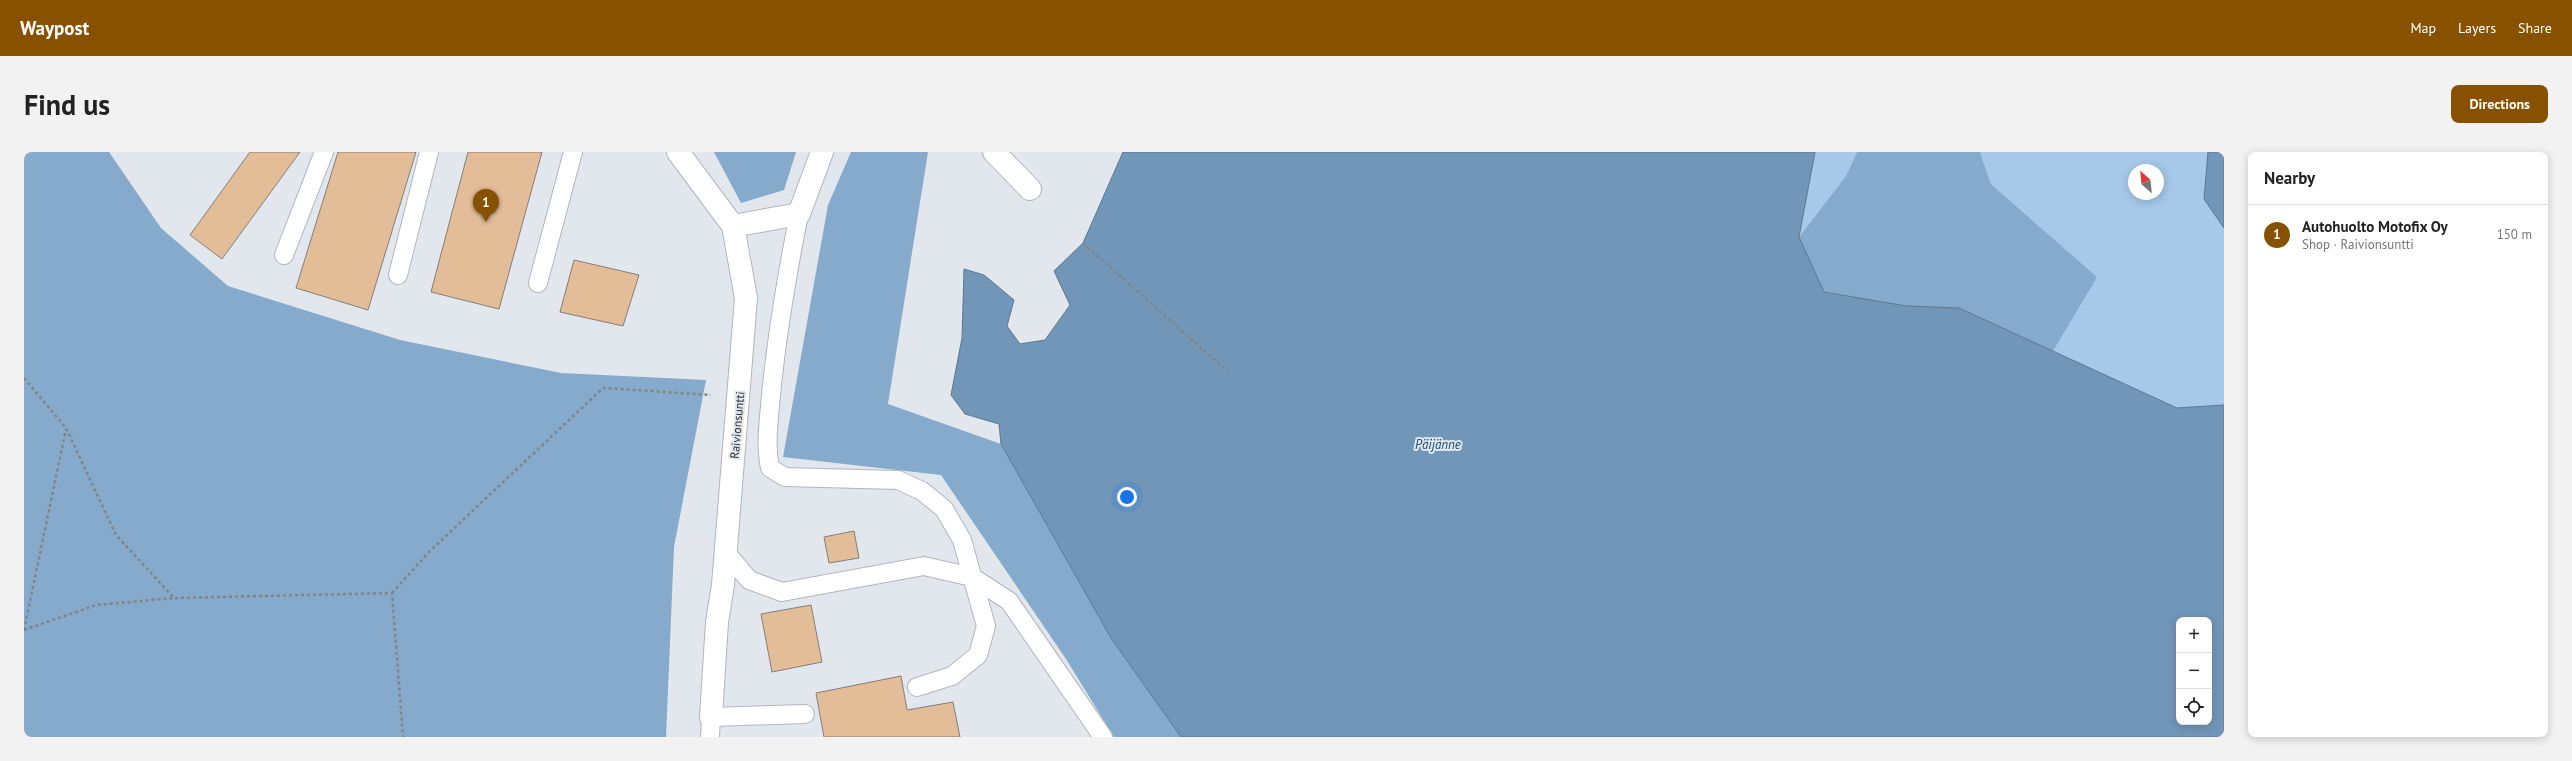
<!DOCTYPE html>
<meta charset="utf-8">
<style>
body{margin:0;font-family:"PT Sans",sans-serif;background:#f2f2f2;color:#222}
.controls{position:absolute;right:12px;bottom:12px;display:grid;overflow:hidden;border-radius:8px;box-shadow:0 2px 10px #0003}
.controls button{width:36px;height:36px;display:grid;place-items:center;padding:0;border:0;border-bottom:1px solid #e0e0e0;background:#fff;color:#222;font:20px sans-serif}
.compass{position:absolute;left:2104px;top:12px;width:36px;height:36px;border-radius:50%;background:#fff;box-shadow:0 2px 10px #0003;rotate:333deg}
.you{position:absolute;left:1103px;top:345px;width:14px;height:14px;margin:-10px;border:3px solid #fff;border-radius:50%;background:#1a73e8;box-shadow:0 0 0 6px #1a73e833}
.badge{display:grid;place-items:center;width:26px;height:26px;border-radius:50%;background:#885100;color:#fff;font-size:13px;font-weight:700}
.pin{position:absolute;translate:-50% -33px;filter:drop-shadow(0 1px 2px #0008)}
.pin::after{content:'';position:absolute;top:21px;width:14px;height:12px;background:inherit;clip-path:polygon(0 0,100% 0,50% 100%)}
.list{margin:0;padding:0;list-style:none}
h2{display:flex;justify-content:space-between;align-items:center;height:52px;margin:0;padding:0 16px;font-size:17px}
h2 small{font-size:13px;font-weight:400;color:#767676}
.list li{display:grid;grid-template-columns:26px 1fr auto;gap:12px;align-items:center;box-sizing:border-box;height:60px;padding:0 16px;border-top:1px solid #e0e0e0}
.list b{display:block;font-size:15px;white-space:nowrap}
.list p{margin:0;font-size:13px;white-space:nowrap;color:#767676}
.list em{font-size:13px;font-style:normal;color:#767676}
.icon{flex:none;width:22px;height:22px;fill:none;stroke:currentColor;stroke-width:2;stroke-linecap:round;stroke-linejoin:round}
.map{position:relative;flex:none;width:2200px;height:585px;overflow:hidden;border-radius:8px}
header{display:flex;align-items:center;gap:24px;box-sizing:border-box;height:56px;padding:0 20px;background:#885100;color:#fff}
header strong{font-size:19px}
nav{display:flex;gap:22px;margin-inline-start:auto;font-size:14px}
.intro{display:flex;align-items:center;justify-content:space-between;box-sizing:border-box;height:96px;padding:0 24px}
h1{margin:0;font-size:28px}
.button{padding:10px 18px;border-radius:8px;background:#885100;color:#fff;font-size:14px;font-weight:700}
main{display:flex;gap:24px;padding:0 24px}
aside{flex:1;background:#fff;border-radius:8px;box-shadow:0 2px 10px #0003}
.map>svg:first-child{display:block}
.green{fill:#a6c8e9;fill-rule:evenodd}
.forest{fill:#85aacc}
.water{fill:#7296b8;stroke:#5d7790;fill-rule:evenodd}
.building{fill:#e2bd98;stroke:#847e79}
.lines{fill:none;stroke-linecap:round;stroke-linejoin:round}
.lane-casing{stroke:#b1b6bc;stroke-width:20}
.street-casing{stroke:#b1b6bc;stroke-width:24}
.path{stroke:#808488;stroke-width:2.5;stroke-dasharray:3 3;stroke-linecap:butt}
.lane{stroke:#fff;stroke-width:18}
.street{stroke:#fff;stroke-width:22}
.labels{text-anchor:middle;dominant-baseline:central;stroke-width:4;stroke-linejoin:round;paint-order:stroke}
.street-label{font-size:12px;fill:#2c2f31;stroke:#e1e7ed}
.water-label{font-size:13px;font-style:italic;fill:#124b78;stroke:#e1e7ed}
</style>
<header>
<strong>Waypost</strong>
<nav><a>Map</a><a>Layers</a><a>Share</a></nav>
</header>
<div class="intro"><h1>Find us</h1><a class="button">Directions</a></div>
<main>
<div class="map">
<svg width="2200" height="585" viewBox="0 0 2200 585">
<rect width="100%" height="100%" fill="#e1e7ed"/>
<path class="green" d="M 1270,0 L 1833,0 L 1822,24 L 1775,85 L 2073,125 L 1967,32 L 1956,0 L 2200,0 L 2200,527 L 2185,468 L 2155,468 ZM 2110,18 L 2134,18 L 2134,42 L 2110,42 Z"/>
<g class="forest">
<path d="M 0,0 L 85,0 L 137,76 L 204,134 L 376,188 L 537,221 L 682,228 L 650,395 L 642,585 L 0,585 Z"/>
<path d="M 690,0 L 772,0 L 760,38 L 717,51 Z"/>
<path d="M 827,0 L 904,0 L 864,252 L 977,292 L 1087,486 L 1157,585 L 1090,585 L 1042,507 L 917,323 L 759,305 L 804,53 Z"/>
<path d="M 1833,0 L 1956,0 L 1967,32 L 2073,125 L 2029,199 L 1935,156 L 1882,154 L 1800,140 L 1775,85 L 1822,24 Z"/>
</g>
<g class="water">
<path d="M 1099,0 L 1791,0 L 1775,85 L 1800,140 L 1882,154 L 1935,156 L 2153,256 L 2200,253 L 2200,585 L 1157,585 L 1087,486 L 977,292 L 975,272 L 941,262 L 927,243 L 938,186 L 940,117 L 960,123 L 990,148 L 983,174 L 996,192 L 1021,188 L 1046,153 L 1030,119 L 1059,91 ZM 2155,468 L 2185,468 L 2185,570 L 2155,570 Z"/>
<path d="M 2184,0 L 2200,0 L 2200,76 L 2180,47 Z"/>
</g>
<g class="building">
<path d="M 226,0 L 276,0 L 198,107 L 166,83 Z"/>
<path d="M 314,0 L 392,0 L 344,158 L 272,136 Z"/>
<path d="M 444,0 L 518,0 L 475,157 L 407,140 Z"/>
<path d="M 550,108 L 615,123 L 599,174 L 536,160 Z"/>
<path d="M 830,379 L 835,406 L 805,411 L 800,385 Z"/>
<path d="M 787,453 L 798,510 L 748,520 L 737,462 Z"/>
<path d="M 877,524 L 883,558 L 929,550 L 936,585 L 800,585 L 792,541 Z"/>
</g>
<g class="lines">
<g class="lane-casing">
<g id="lane">
<path d="M 775,62 C 763,122 753,182 747,243 C 745,268 741,292 746,316 L 761,325 L 874,328 L 898,339 L 920,357 L 938,388 L 962,474 L 954,503 L 928,524 L 893,535"/>
<path d="M 260,103 L 300,0"/>
<path d="M 374,123 L 405,0"/>
<path d="M 514,131 L 549,0"/>
<path d="M 701,399 L 725,428 L 758,440 L 900,414 L 948,425 L 985,449 L 1079,585"/>
<path d="M 686,585 L 687,565 L 781,562"/>
</g>
</g>
<g class="street-casing">
<g id="street">
<path d="M 654,0 L 709,74 L 722,146 L 699,433 L 693,470 L 687,565"/>
<path d="M 970,0 L 1006,37"/>
<path d="M 709,74 L 775,62 L 798,0"/>
</g>
</g>
<g class="path">
<path d="M 1059,91 L 1204,220"/>
<path d="M 0,226 L 42,276 L 92,383 L 150,446 L 368,441 L 379,585"/>
<path d="M 368,441 L 406,399 L 579,236 L 687,243"/>
<path d="M 0,478 L 42,277"/>
<path d="M 0,478 L 72,453 L 150,446"/>
</g>
<use href="#lane" class="lane"/>
<use href="#street" class="street"/>
</g>
<g class="labels">
<g class="street-label">
<text transform="translate(713 273) rotate(-85)">Raivionsuntti</text>
</g>
<g class="water-label">
<text x="1414" y="292">Päijänne</text>
</g>
</g>
</svg>
<div class="controls">
<button>+</button>
<button>−</button>
<button><svg class="icon" aria-label="locate" viewBox="0 0 24 24"><circle cx="12" cy="12" r="6"/><path d="M12 2v4M12 18v4M2 12h4M18 12h4"/></svg></button>
</div>
<svg class="compass" viewBox="-18 -18 36 36"><path d="M0-13l5 13h-10z" fill="#e53935"/><path d="M0 13l5-13h-10z" fill="#767676"/></svg>
<div class="you"></div>
<div class="pin badge" style="left:462px;top:70px">1</div>
</div>
<aside>
<h2>Nearby<small></small></h2>
<ul class="list">
<li><span class="badge">1</span><div><b>Autohuolto Motofix Oy</b><p>Shop · Raivionsuntti</p></div><em>150 m</em></li>
</ul>
</aside>
</main>
